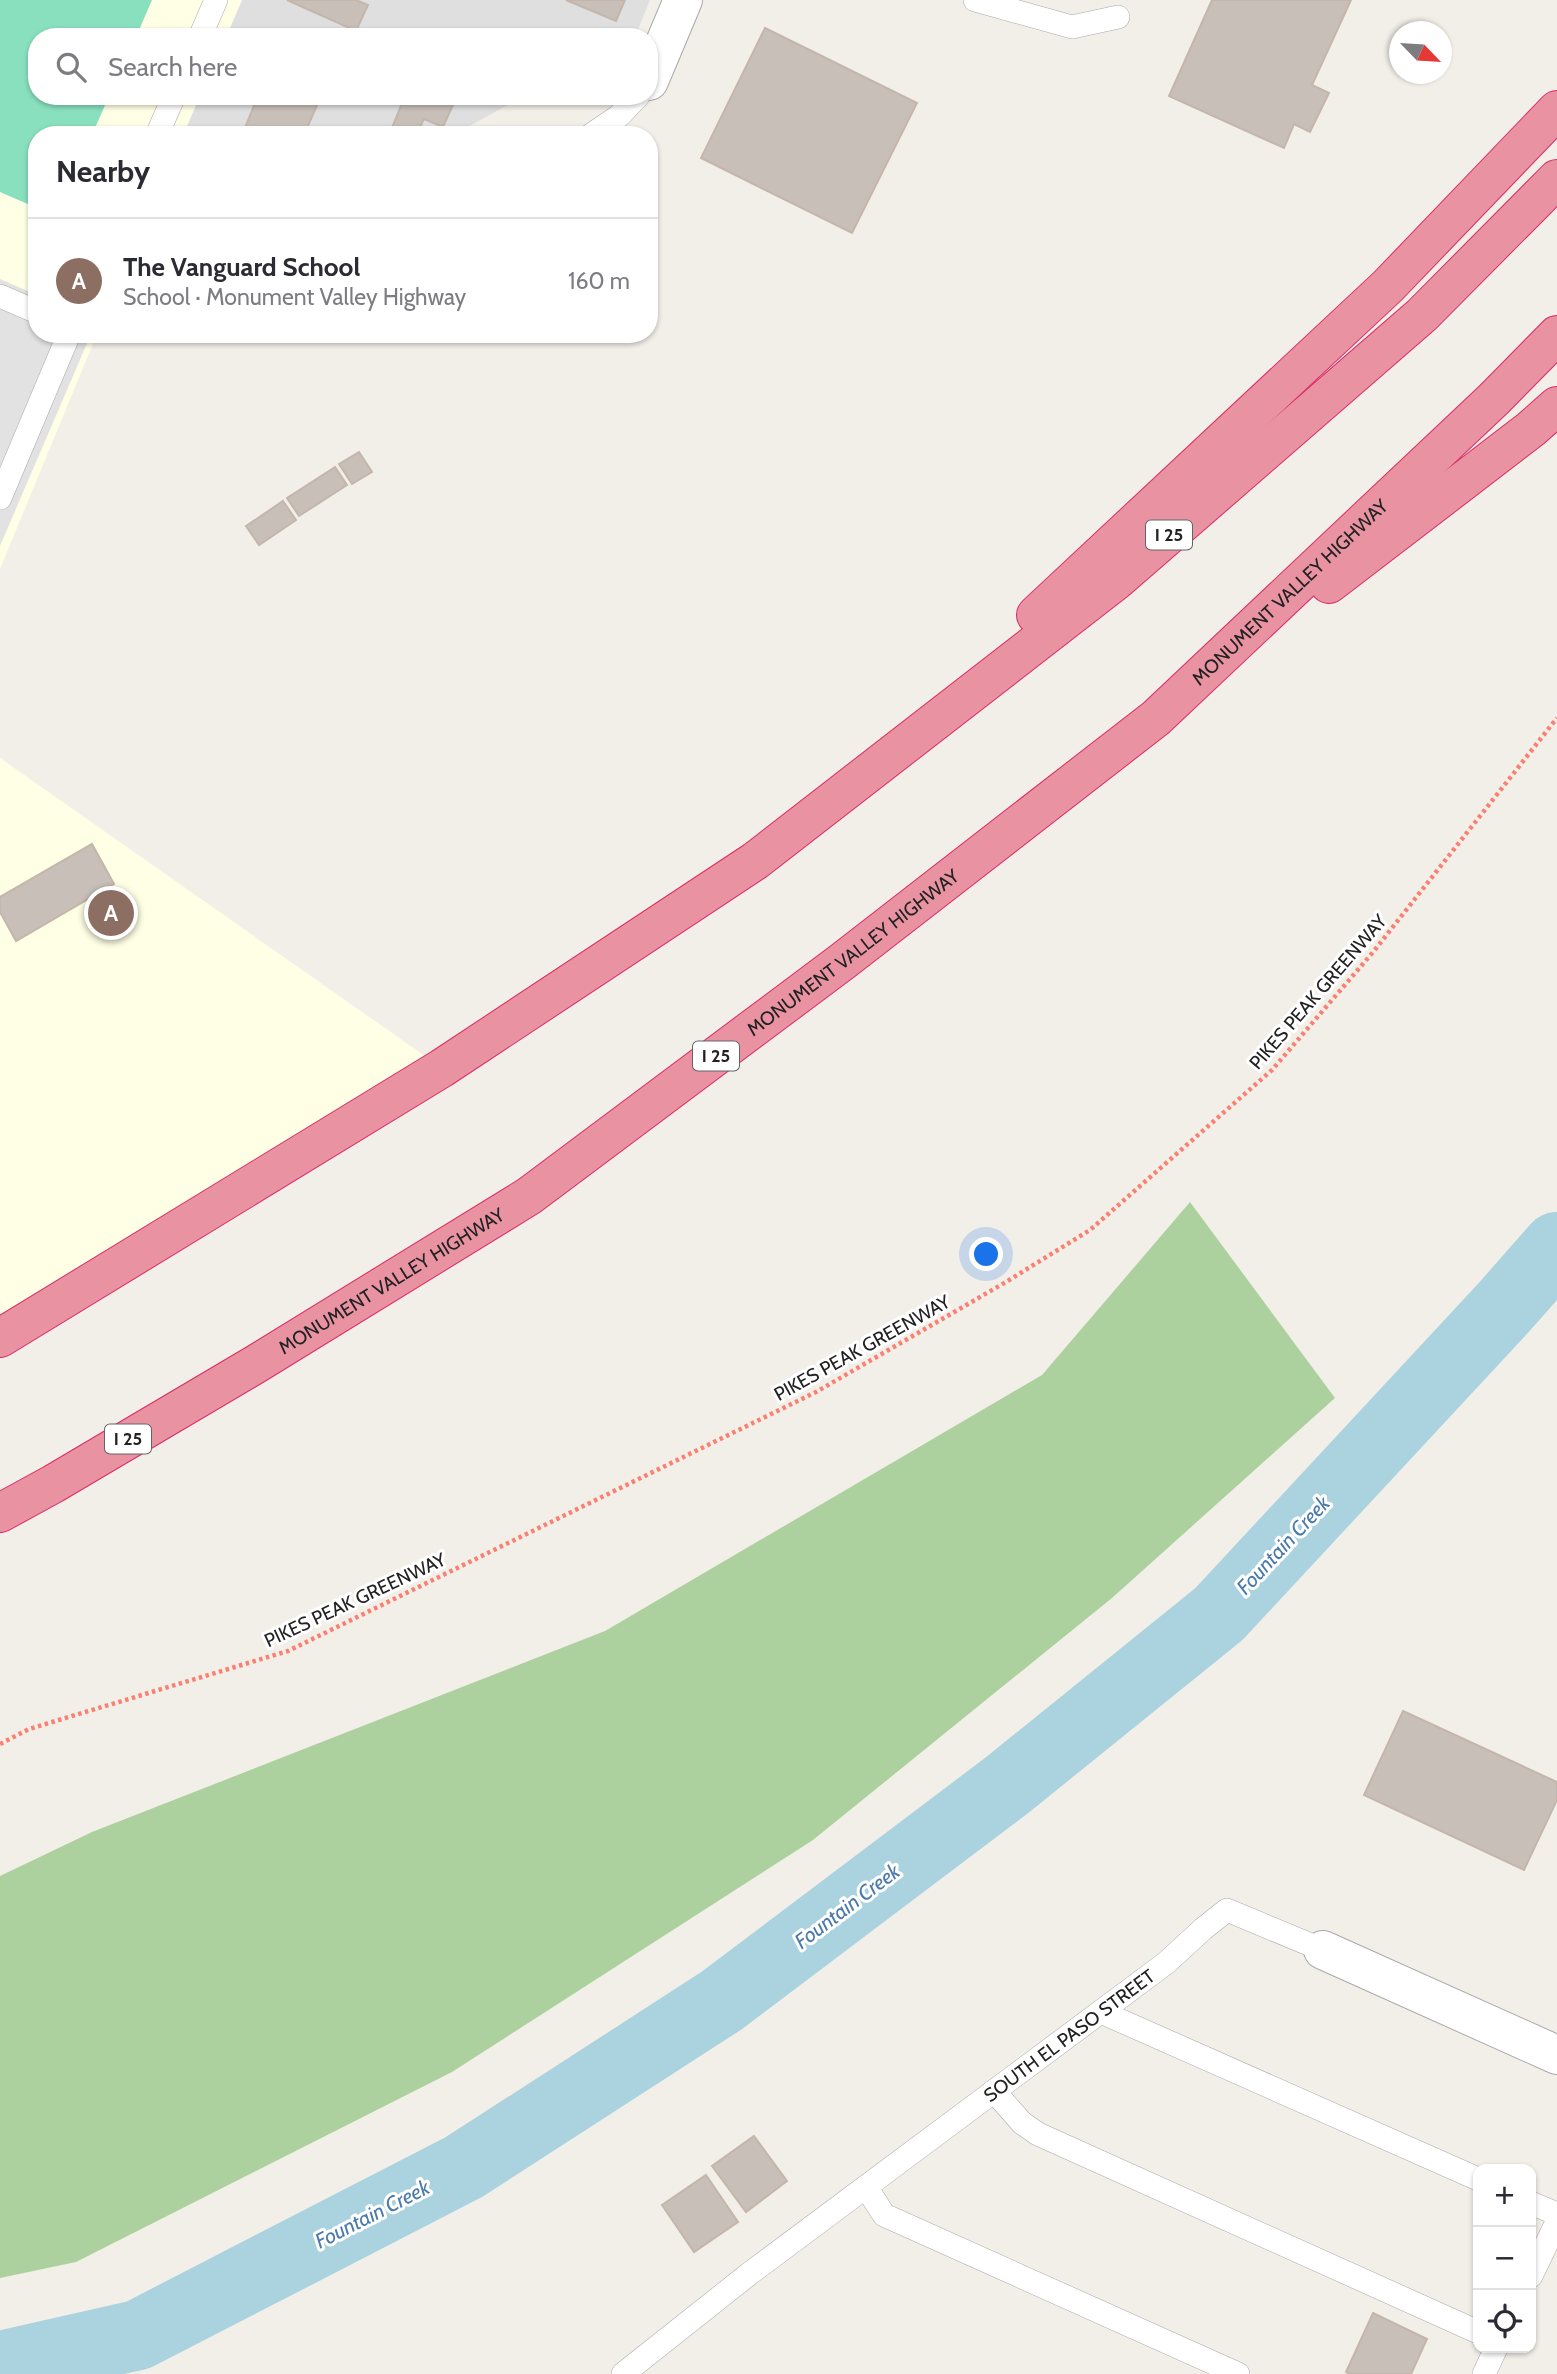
<!DOCTYPE html>
<meta charset="utf-8">
<style>
body{margin:0;font-family:Cabin,sans-serif;background:#f7f7f7;color:#2b2b33}
.controls{position:absolute;right:21px;bottom:21px;display:grid;overflow:hidden;border-radius:14px;box-shadow:0 2px 5px #0004}
.controls button{width:63px;height:63px;display:grid;place-items:center;padding:0;border:0;border-bottom:2px solid #e1e1e2;background:#fff;color:#2b2b33;font:35px sans-serif}
.compass{position:absolute;left:1389px;top:21px;width:63px;height:63px;border-radius:50%;background:#fff;box-shadow:0 2px 5px #0004;rotate:115deg}
.you{position:absolute;left:987px;top:1255px;width:24px;height:24px;margin:-18px;border:5px solid #fff;border-radius:50%;background:#1a73e8;box-shadow:0 0 0 10px #1a73e833}
.badge{display:grid;place-items:center;width:46px;height:46px;border-radius:50%;background:#0b8043;color:#fff;font-size:23px;font-weight:700}
.pin{position:absolute;translate:-50% -50%;border:4px solid #fff;box-shadow:0 2px 7px #0006}
.list{margin:0;padding:0;list-style:none}
h2{display:flex;justify-content:space-between;align-items:center;height:91px;margin:0;padding:0 28px;font-size:30px}
h2 small{font-size:23px;font-weight:400;color:#7c7c81}
.list li{display:grid;grid-template-columns:46px 1fr auto;gap:21px;align-items:center;box-sizing:border-box;height:126px;padding:0 28px;border-top:2px solid #e1e1e2}
.list b{display:block;font-size:26px;white-space:nowrap}
.list p{margin:0;font-size:23px;white-space:nowrap;color:#7c7c81}
.list em{font-size:23px;font-style:normal;color:#7c7c81}
.icon{flex:none;width:38px;height:38px;fill:none;stroke:currentColor;stroke-width:2;stroke-linecap:round;stroke-linejoin:round}
.map{position:relative;flex:none;width:1557px;height:2374px;overflow:hidden}
.search{position:absolute;background:#fff;box-shadow:0 2px 5px #0004;left:28px;top:28px;width:630px;height:77px;display:flex;align-items:center;gap:18px;box-sizing:border-box;padding:0 24px;border-radius:28px;color:#7c7c81;font-size:26px}
.panel{position:absolute;background:#fff;box-shadow:0 2px 5px #0004;left:28px;top:126px;width:630px;height:217px;border-radius:28px}
.map>svg:first-child{display:block}
.residential{fill:#e0dfdf}
.education{fill:#ffffe5}
.forest{fill:#add19e}
.pitch{fill:#88e0be}
.parking{fill:#e2e2e2}
.lines{fill:none;stroke-linecap:round;stroke-linejoin:round}
.river{stroke:#aad3df;stroke-width:70}
.building{fill:#c7bfb8;stroke:#c4b6ab;stroke-width:2}
.service-casing{stroke:#a9a9a9;stroke-width:24}
.minor-casing{stroke:#a9a9a9;stroke-width:40}
.motorway-casing{stroke:#dc2a67;stroke-width:40}
.path{stroke:#fa8072;stroke-width:4.5;stroke-dasharray:3.5 3.5;stroke-linecap:butt}
.service{stroke:#fff;stroke-width:23}
.minor{stroke:#fff;stroke-width:38}
.motorway{stroke:#e892a2;stroke-width:38}
.labels{text-anchor:middle;dominant-baseline:central;stroke-width:6;stroke-linejoin:round;paint-order:stroke}
.shield{fill:#fff;stroke:#646464;stroke-width:2}
.shield-label{font-size:18px;font-weight:bold;fill:#222}
.street-label{font-size:19px;fill:#222;stroke:#fff}
.water-label{font-size:21px;font-style:italic;fill:#4a7aab;stroke:#fff}
</style>
<div class="map">
<svg width="1557" height="2374" viewBox="0 0 1557 2374">
<rect width="100%" height="100%" fill="#f2efe9"/>
<g class="residential">
<path d="M 242,0 L 650,0 L 635,37 L 226,37 Z"/>
<path d="M 200,96 L 524,96 L 453,135 L 183,135 Z"/>
</g>
<g class="education">
<path d="M 0,0 L 242,0 L 226,37 L 37,37 L 37,96 L 200,96 L 183,135 L 37,135 L 37,334 L 97,334 L 0,569 Z"/>
<path d="M 0,758 L 442,1068 L 0,1338 Z"/>
</g>
<path class="forest" d="M 1190,1202 L 1335,1398 L 1112,1598 L 813,1840 L 452,2072 L 76,2262 L 0,2278 L 0,1876 L 92,1832 L 605,1631 L 1042,1375 Z"/>
<path class="pitch" d="M 0,0 L 152,0 L 136,37 L 37,37 L 37,96 L 109,96 L 92,135 L 37,135 L 37,208 L 0,192 Z"/>
<path class="parking" d="M 0,279 L 37,295 L 37,334 L 91,334 L 0,546 Z"/>
<g class="lines">
<path class="river" d="M 0,2366 L 138,2335 L 464,2167 L 721,2001 L 1006,1786 L 1219,1614 L 1506,1305 L 1557,1247"/>
</g>
<g class="building">
<path d="M 287,0 L 356,0 L 368,5 L 356,31 Z"/>
<path d="M 566,0 L 625,0 L 616,21 Z"/>
<path d="M 1212,0 L 1351,0 L 1312,85 L 1329,93 L 1310,132 L 1294,124 L 1284,148 L 1169,96 Z"/>
<path d="M 765,28 L 917,103 L 852,233 L 701,158 Z"/>
<path d="M 258,96 L 321,96 L 304,135 L 242,135 Z"/>
<path d="M 405,96 L 457,96 L 443,127 L 424,119 L 416,135 L 389,135 Z"/>
<path d="M 359,452 L 372,472 L 352,484 L 339,464 Z"/>
<path d="M 335,467 L 347,485 L 299,516 L 287,498 Z"/>
<path d="M 283,501 L 296,520 L 259,545 L 246,526 Z"/>
<path d="M 92,844 L 114,884 L 16,941 L 0,912 L 0,897 Z"/>
<path d="M 1403,1711 L 1557,1782 L 1557,1800 L 1524,1870 L 1364,1795 Z"/>
<path d="M 754,2136 L 787,2181 L 746,2212 L 712,2166 Z"/>
<path d="M 706,2175 L 738,2222 L 694,2252 L 662,2205 Z"/>
<path d="M 1373,2313 L 1427,2339 L 1411,2374 L 1350,2374 L 1346,2372 Z"/>
</g>
<g class="lines">
<g class="service-casing">
<g id="service">
<path d="M 975,0 L 1072,27 L 1118,17"/>
<path d="M 200,37 L 216,0"/>
<path d="M 157,135 L 174,96"/>
<path d="M 591,135 L 619,116 L 638,96"/>
<path d="M 0,296 L 37,312"/>
<path d="M 0,498 L 69,334"/>
<path d="M 1101,2012 L 1478,2179"/>
<path d="M 994,2091 L 1022,2123 L 1038,2134 L 1478,2332"/>
<path d="M 866,2187 L 884,2215 L 1238,2374"/>
<path d="M 1531,2203 L 1557,2214"/>
<path d="M 1531,2276 L 1557,2222"/>
<path id="s1" d="M 623,2374 L 749,2274 L 1166,1963 L 1203,1929 L 1227,1910 L 1323,1950"/>
<path d="M 1484,2374 L 1496,2348"/>
</g>
</g>
<g class="minor-casing">
<g id="minor">
<path d="M 649,81 L 683,0"/>
<path d="M 1323,1950 L 1557,2055"/>
</g>
</g>
<g class="motorway-casing">
<g id="motorway">
<path d="M 1329,584 L 1531,429 L 1557,406"/>
<path d="M 1036,615 L 1388,286 L 1557,110"/>
<path d="M 0,1338 L 442,1068 L 755,861 L 1117,580 L 1422,315 L 1557,179"/>
<path id="s2" d="M 0,1513 L 53,1484 L 256,1364 L 529,1196 L 843,961 L 1156,718 L 1494,399 L 1557,335"/>
</g>
</g>
<path class="path" d="M 0,1744 L 29,1729 L 288,1651 L 816,1392 L 1006,1282 L 1090,1230 L 1272,1070 L 1374,951 L 1557,718"/>
<use href="#service" class="service"/>
<use href="#minor" class="minor"/>
<use href="#motorway" class="motorway"/>
</g>
<g class="labels">
<g class="shield">
<rect x="1146" y="520.5" width="46" height="29" rx="5"/>
<rect x="693" y="1041.5" width="46" height="29" rx="5"/>
<rect x="105" y="1424.5" width="46" height="29" rx="5"/>
</g>
<g class="shield-label">
<text x="1169" y="535">I 25</text>
<text x="716" y="1056">I 25</text>
<text x="128" y="1439">I 25</text>
</g>
<g class="street-label">
<text stroke="none"><textPath href="#s2" startOffset="1589">MONUMENT VALLEY HIGHWAY</textPath></text>
<text stroke="none"><textPath href="#s2" startOffset="1022">MONUMENT VALLEY HIGHWAY</textPath></text>
<text transform="translate(1318 992) rotate(-49)">PIKES PEAK GREENWAY</text>
<text stroke="none"><textPath href="#s2" startOffset="455">MONUMENT VALLEY HIGHWAY</textPath></text>
<text transform="translate(862 1348) rotate(-29)">PIKES PEAK GREENWAY</text>
<text transform="translate(355 1600) rotate(-25)">PIKES PEAK GREENWAY</text>
<text stroke="none"><textPath href="#s1" startOffset="560">SOUTH EL PASO STREET</textPath></text>
</g>
<g class="water-label">
<text transform="translate(1283 1545) rotate(-47)">Fountain Creek</text>
<text transform="translate(847 1906) rotate(-37)">Fountain Creek</text>
<text transform="translate(372 2214) rotate(-27)">Fountain Creek</text>
</g>
</g>
</svg>
<div class="controls">
<button>+</button>
<button>−</button>
<button><svg class="icon" aria-label="locate" viewBox="0 0 24 24"><circle cx="12" cy="12" r="6"/><path d="M12 2v4M12 18v4M2 12h4M18 12h4"/></svg></button>
</div>
<svg class="compass" viewBox="-18 -18 36 36"><path d="M0-13l5 13h-10z" fill="#e53935"/><path d="M0 13l5-13h-10z" fill="#7c7c81"/></svg>
<div class="you"></div>
<div class="pin badge" style="left:111px;top:913px;background:#8d6e63">A</div>
<div class="search"><svg class="icon" aria-label="search" viewBox="0 0 24 24"><circle cx="10" cy="10" r="6"/><path d="M15 15l6 6"/></svg>Search here</div>
<section class="panel">
<h2>Nearby<small></small></h2>
<ul class="list">
<li><span class="badge" style="background:#8d6e63">A</span><div><b>The Vanguard School</b><p>School · Monument Valley Highway</p></div><em>160 m</em></li>
</ul>
</section>
</div>
